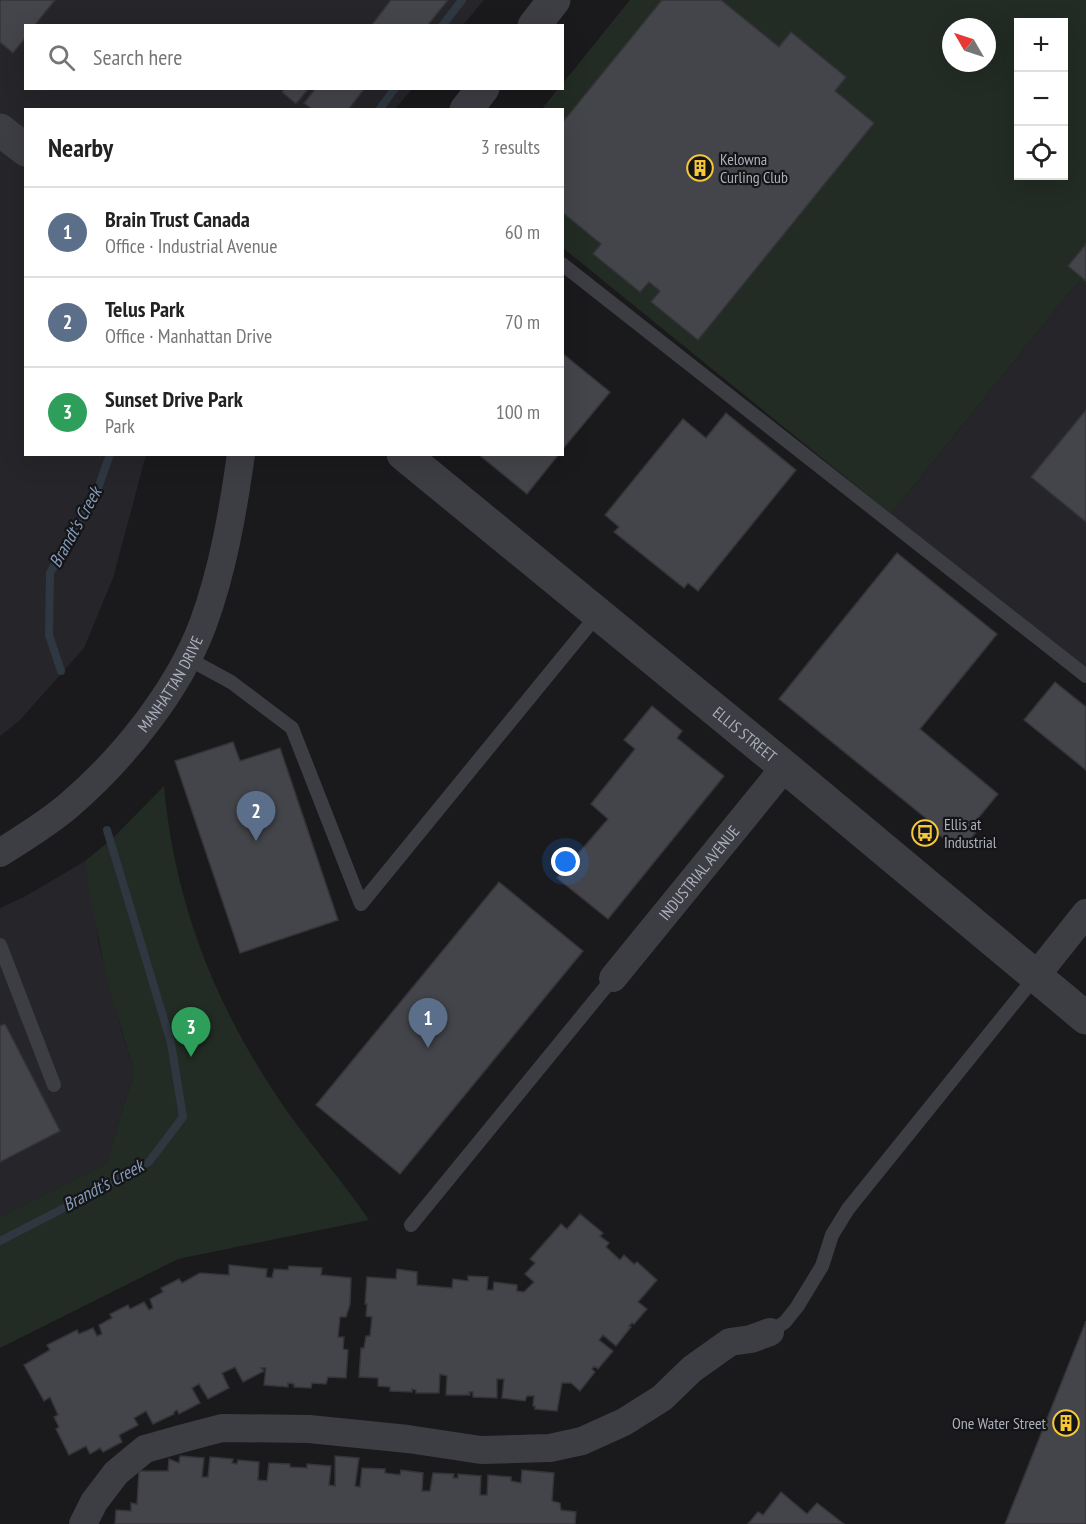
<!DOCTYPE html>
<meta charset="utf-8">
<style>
body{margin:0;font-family:"PT Sans Narrow",sans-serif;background:#f6f6f6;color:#222}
.controls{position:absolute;right:18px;top:18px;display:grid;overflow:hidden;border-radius:0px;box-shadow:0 6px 24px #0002}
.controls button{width:54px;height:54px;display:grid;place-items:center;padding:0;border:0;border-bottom:2px solid #e0e0e0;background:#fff;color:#222;font:30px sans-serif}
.compass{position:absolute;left:942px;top:18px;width:54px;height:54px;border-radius:50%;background:#fff;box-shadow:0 6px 24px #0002;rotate:309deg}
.you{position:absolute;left:566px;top:862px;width:21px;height:21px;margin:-15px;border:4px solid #fff;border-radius:50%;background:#1a73e8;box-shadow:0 0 0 9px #1a73e833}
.badge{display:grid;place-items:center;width:39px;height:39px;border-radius:50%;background:#816d2c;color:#fff;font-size:20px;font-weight:700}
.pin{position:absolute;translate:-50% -50px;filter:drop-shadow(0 2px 3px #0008)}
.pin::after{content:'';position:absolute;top:32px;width:21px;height:18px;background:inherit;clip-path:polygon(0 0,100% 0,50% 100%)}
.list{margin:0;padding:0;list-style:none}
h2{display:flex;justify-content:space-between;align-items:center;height:78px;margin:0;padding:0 24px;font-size:26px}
h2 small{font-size:20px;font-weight:400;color:#767676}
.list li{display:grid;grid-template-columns:39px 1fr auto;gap:18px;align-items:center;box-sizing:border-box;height:90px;padding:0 24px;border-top:2px solid #e0e0e0}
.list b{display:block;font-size:22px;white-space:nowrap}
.list p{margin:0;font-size:20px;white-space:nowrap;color:#767676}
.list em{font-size:20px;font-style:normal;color:#767676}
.icon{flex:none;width:33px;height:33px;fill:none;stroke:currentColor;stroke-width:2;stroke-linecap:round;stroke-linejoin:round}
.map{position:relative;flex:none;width:1086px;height:1524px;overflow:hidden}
.search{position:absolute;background:#fff;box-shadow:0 6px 24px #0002;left:24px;top:24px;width:540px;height:66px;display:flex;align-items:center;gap:15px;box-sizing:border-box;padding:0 21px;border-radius:0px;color:#767676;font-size:22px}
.panel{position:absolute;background:#fff;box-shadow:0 6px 24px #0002;left:24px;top:108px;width:540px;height:348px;border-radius:0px}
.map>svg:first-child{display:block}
.built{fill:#26262a}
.green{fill:#222b24;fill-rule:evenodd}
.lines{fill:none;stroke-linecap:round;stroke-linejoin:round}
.stream{stroke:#2f3841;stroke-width:8}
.building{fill:#44454a;stroke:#343439;stroke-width:1.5}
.service{stroke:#3d3d44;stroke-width:14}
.minor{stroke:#3d3d44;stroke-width:28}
.tertiary{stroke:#3d3d44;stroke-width:33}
.labels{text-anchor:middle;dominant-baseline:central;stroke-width:4.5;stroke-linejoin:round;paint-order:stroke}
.poi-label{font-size:16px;fill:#acb0bc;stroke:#151518;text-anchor:start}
.street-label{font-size:16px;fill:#acb0bc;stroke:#151518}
.water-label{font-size:18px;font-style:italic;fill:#839ab7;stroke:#151518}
</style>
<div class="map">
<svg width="1086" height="1524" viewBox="0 0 1086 1524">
<rect width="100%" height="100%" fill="#1a1a1d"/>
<g class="built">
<path d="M 0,0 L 484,0 L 463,25 L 26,26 L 26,88 L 412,89 L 395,109 L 26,110 L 26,454 L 146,455 L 113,578 L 84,648 L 19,721 L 0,736 Z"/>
<path d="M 1079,281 L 1086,287 L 1086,678 L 891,514 Z"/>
<path d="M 85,861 L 99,944 L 121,1029 L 134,1072 L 106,1164 L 0,1217 L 0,908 L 26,896 Z"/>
</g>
<g class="green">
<path d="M 630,0 L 1086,0 L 1086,287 L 1079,281 L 891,514 L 563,248 L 562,110 L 541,110 L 558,89 L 562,88 L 563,83 ZM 1018,22 L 1064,22 L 1064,176 L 1018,176 ZM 951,27 L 987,27 L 987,63 L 951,63 Z"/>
<path d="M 164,786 C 175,909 219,1014 289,1114 C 315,1150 344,1183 369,1220 L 178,1259 L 0,1348 L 0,1217 L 106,1164 L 134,1072 L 109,987 L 91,903 L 85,861 L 113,838 Z"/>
</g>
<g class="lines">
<g class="stream">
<path d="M 442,26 L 462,0"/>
<path d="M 379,110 L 395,88"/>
<path d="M 61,671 L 49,635 L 50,573 L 97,491 L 110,454"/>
<path d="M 0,1241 L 66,1207 L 149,1162 L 183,1117 L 171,1043 L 107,830"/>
</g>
</g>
<g class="building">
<path d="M 0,0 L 55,0 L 34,26 L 26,26 L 26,37 L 13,53 L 0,42 Z"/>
<path d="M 391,0 L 448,0 L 427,26 L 371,26 Z"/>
<path d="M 662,0 L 721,0 L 779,47 L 791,32 L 846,77 L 835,91 L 874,123 L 698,340 L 651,302 L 660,291 L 649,282 L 640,292 L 593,254 L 601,244 L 562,212 L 562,123 Z"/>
<path d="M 285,88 L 309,88 L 296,104 L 282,92 Z"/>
<path d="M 316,88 L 365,88 L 348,110 L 313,110 L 304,103 Z"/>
<path d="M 1086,244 L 1086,281 L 1068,266 Z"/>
<path d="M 562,353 L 610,392 L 562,450 Z"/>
<path d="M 1086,410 L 1086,522 L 1031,477 Z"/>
<path d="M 726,413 L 796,470 L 698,591 L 688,583 L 684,588 L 614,532 L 619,527 L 605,515 L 683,419 L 706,438 Z"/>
<path d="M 478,454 L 559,454 L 527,494 Z"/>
<path d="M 897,553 L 997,634 L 920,729 L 998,794 L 974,823 L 980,827 L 964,847 L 951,838 L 948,842 L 930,827 L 933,824 L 779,699 Z"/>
<path d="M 1055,682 L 1086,707 L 1086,770 L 1024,720 Z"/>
<path d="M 652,706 L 682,731 L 677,738 L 724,776 L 608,919 L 557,878 L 608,819 L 591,804 L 635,749 L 624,740 Z"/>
<path d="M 233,742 L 240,761 L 280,748 L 338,920 L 240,953 L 175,761 Z"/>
<path d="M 499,882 L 583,951 L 400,1174 L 316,1105 Z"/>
<path d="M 5,1024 L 60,1131 L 0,1162 L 0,1026 Z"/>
<path d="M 580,1214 L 603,1233 L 600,1236 L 609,1243 L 606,1247 L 620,1260 L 624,1255 L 634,1264 L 637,1262 L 657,1280 L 638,1302 L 647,1309 L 634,1324 L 632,1323 L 629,1326 L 631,1327 L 616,1346 L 603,1335 L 599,1340 L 613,1351 L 598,1369 L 594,1366 L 592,1369 L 595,1372 L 580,1391 L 571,1383 L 562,1383 L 557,1411 L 535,1409 L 535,1406 L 533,1406 L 534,1396 L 527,1396 L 525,1401 L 502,1398 L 504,1379 L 497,1379 L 497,1398 L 473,1397 L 473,1392 L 469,1392 L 470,1395 L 446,1395 L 447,1376 L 440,1374 L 439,1393 L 416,1393 L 416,1390 L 412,1389 L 412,1392 L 390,1391 L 390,1387 L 378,1386 L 378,1378 L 359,1377 L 361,1348 L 364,1348 L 366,1336 L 370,1336 L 372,1317 L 366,1316 L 367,1304 L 365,1304 L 367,1277 L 396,1279 L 397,1269 L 417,1272 L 417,1285 L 452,1288 L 453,1279 L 468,1281 L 468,1276 L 488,1277 L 487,1290 L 493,1290 L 494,1282 L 517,1285 L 517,1291 L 524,1292 L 534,1282 L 525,1274 L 535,1263 L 530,1259 L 561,1224 L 567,1229 Z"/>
<path d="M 229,1265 L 267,1269 L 266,1277 L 272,1278 L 274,1269 L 288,1270 L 289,1266 L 322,1268 L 321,1275 L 351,1278 L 350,1304 L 346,1317 L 340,1317 L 338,1337 L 344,1337 L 343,1349 L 348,1350 L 346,1378 L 328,1377 L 326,1384 L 312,1383 L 311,1388 L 294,1387 L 294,1384 L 288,1383 L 288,1387 L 264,1385 L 266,1368 L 261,1368 L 264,1371 L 243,1382 L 235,1367 L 222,1373 L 229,1388 L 208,1399 L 199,1384 L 192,1388 L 200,1403 L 179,1414 L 177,1410 L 174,1412 L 174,1414 L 153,1424 L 146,1411 L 134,1418 L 138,1425 L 119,1435 L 122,1442 L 103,1452 L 100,1448 L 90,1454 L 86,1446 L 69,1455 L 56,1429 L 59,1427 L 54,1417 L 58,1415 L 50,1397 L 44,1401 L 24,1365 L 50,1350 L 47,1345 L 77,1330 L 79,1334 L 93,1328 L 97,1336 L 102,1334 L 99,1325 L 112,1318 L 110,1314 L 128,1305 L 130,1309 L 144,1302 L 149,1310 L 153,1308 L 150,1299 L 163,1292 L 161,1288 L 179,1279 L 182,1283 L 200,1273 L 229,1275 Z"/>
<path d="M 1086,1321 L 1086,1524 L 1005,1524 Z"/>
<path d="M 180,1456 L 204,1458 L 202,1477 L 208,1477 L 210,1457 L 233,1459 L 232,1463 L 237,1464 L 238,1460 L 259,1462 L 258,1480 L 267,1481 L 269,1463 L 290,1464 L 290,1467 L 307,1468 L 307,1464 L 331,1466 L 329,1485 L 335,1486 L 335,1456 L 359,1458 L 355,1486 L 360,1487 L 362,1468 L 385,1469 L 385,1473 L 400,1475 L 401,1470 L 423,1473 L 422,1491 L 430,1491 L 433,1473 L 454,1474 L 453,1478 L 458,1478 L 458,1474 L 481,1476 L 480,1495 L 487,1495 L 488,1475 L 511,1477 L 511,1481 L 521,1483 L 522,1470 L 554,1473 L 552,1501 L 560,1503 L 561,1510 L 576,1512 L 575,1524 L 115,1524 L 116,1510 L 131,1511 L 131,1503 L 137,1504 L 139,1471 L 168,1471 L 169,1459 L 179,1463 Z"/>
<path d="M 781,1492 L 807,1514 L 817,1503 L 844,1524 L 748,1524 L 758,1512 L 763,1515 Z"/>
</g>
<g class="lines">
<g class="service">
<path d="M 562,264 L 1086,676"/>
<path d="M 187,658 L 231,682 L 292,728 L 361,904 L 598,614"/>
<path d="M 0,945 L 54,1085"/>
<path d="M 411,1225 L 613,978"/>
<path d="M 770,1332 L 785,1322 L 797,1307 L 822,1266 L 832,1235 L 848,1209 L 1035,977"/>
</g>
<g class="minor">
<path id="s1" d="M 0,853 C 23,838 47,824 68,806 C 122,760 178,691 203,624 C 223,570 233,511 241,454"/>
<path d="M 1035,977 L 1086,913"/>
<path id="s2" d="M 613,978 L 785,767"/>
<path d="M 83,1524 L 94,1502 L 116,1473 L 145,1449 L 184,1438 L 222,1428 L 309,1429 L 408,1439 L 481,1450 L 550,1448 L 582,1441 L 624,1422 L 662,1398 L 692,1369 L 730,1342 L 751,1339 L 770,1332"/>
</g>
<g class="tertiary">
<path d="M 534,26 L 554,0"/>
<path d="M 466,110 L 483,88"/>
<path d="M 0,130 L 26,150"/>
<path id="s3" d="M 403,454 L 785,767 L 1086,1018"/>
</g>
</g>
<defs>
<g id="building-ring" transform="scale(1.35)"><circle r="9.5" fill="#151518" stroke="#f6c838" stroke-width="1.5"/><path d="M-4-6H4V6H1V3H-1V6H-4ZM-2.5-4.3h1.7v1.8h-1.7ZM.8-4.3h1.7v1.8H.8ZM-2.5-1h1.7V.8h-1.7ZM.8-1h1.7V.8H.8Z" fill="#f6c838"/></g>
<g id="bus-ring" transform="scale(1.35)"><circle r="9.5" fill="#151518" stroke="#f6c838" stroke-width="1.5"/><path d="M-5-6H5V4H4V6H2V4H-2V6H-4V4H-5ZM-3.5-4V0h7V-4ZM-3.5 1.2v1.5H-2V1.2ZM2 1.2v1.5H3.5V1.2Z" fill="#f6c838"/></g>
</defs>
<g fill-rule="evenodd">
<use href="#building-ring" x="700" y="168"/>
<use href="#bus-ring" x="925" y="833"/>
<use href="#building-ring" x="1066" y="1423"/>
</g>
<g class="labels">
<g class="poi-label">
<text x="720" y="159">Kelowna<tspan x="720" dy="18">Curling Club</tspan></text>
<text x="944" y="824">Ellis at<tspan x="944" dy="18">Industrial</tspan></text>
<text x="1046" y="1423" text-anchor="end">One Water Street</text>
</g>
<g class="street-label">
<text stroke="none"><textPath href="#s1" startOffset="243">MANHATTAN DRIVE</textPath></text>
<text stroke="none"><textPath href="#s3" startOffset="442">ELLIS STREET</textPath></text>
<text stroke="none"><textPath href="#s2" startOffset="136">INDUSTRIAL AVENUE</textPath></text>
</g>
<g class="water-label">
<text transform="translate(75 527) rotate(-61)">Brandt's Creek</text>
<text transform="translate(103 1185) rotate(-28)">Brandt's Creek</text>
</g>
</g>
</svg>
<div class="controls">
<button>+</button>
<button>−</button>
<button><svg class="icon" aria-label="locate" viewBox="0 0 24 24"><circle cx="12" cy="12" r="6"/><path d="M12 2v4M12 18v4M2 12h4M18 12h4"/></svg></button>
</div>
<svg class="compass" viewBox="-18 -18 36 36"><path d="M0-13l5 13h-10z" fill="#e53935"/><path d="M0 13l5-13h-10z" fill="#767676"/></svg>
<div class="you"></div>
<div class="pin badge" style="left:428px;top:1048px;background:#5c6f8a">1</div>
<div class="pin badge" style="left:256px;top:841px;background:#5c6f8a">2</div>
<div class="pin badge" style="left:191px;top:1057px;background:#2e9e5b">3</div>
<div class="search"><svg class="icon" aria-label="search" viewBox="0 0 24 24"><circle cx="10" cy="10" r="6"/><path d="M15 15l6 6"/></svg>Search here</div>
<section class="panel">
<h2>Nearby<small>3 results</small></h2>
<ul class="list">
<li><span class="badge" style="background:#5c6f8a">1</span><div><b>Brain Trust Canada</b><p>Office · Industrial Avenue</p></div><em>60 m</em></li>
<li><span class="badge" style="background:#5c6f8a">2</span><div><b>Telus Park</b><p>Office · Manhattan Drive</p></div><em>70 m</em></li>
<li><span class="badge" style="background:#2e9e5b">3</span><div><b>Sunset Drive Park</b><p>Park</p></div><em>100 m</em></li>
</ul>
</section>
</div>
